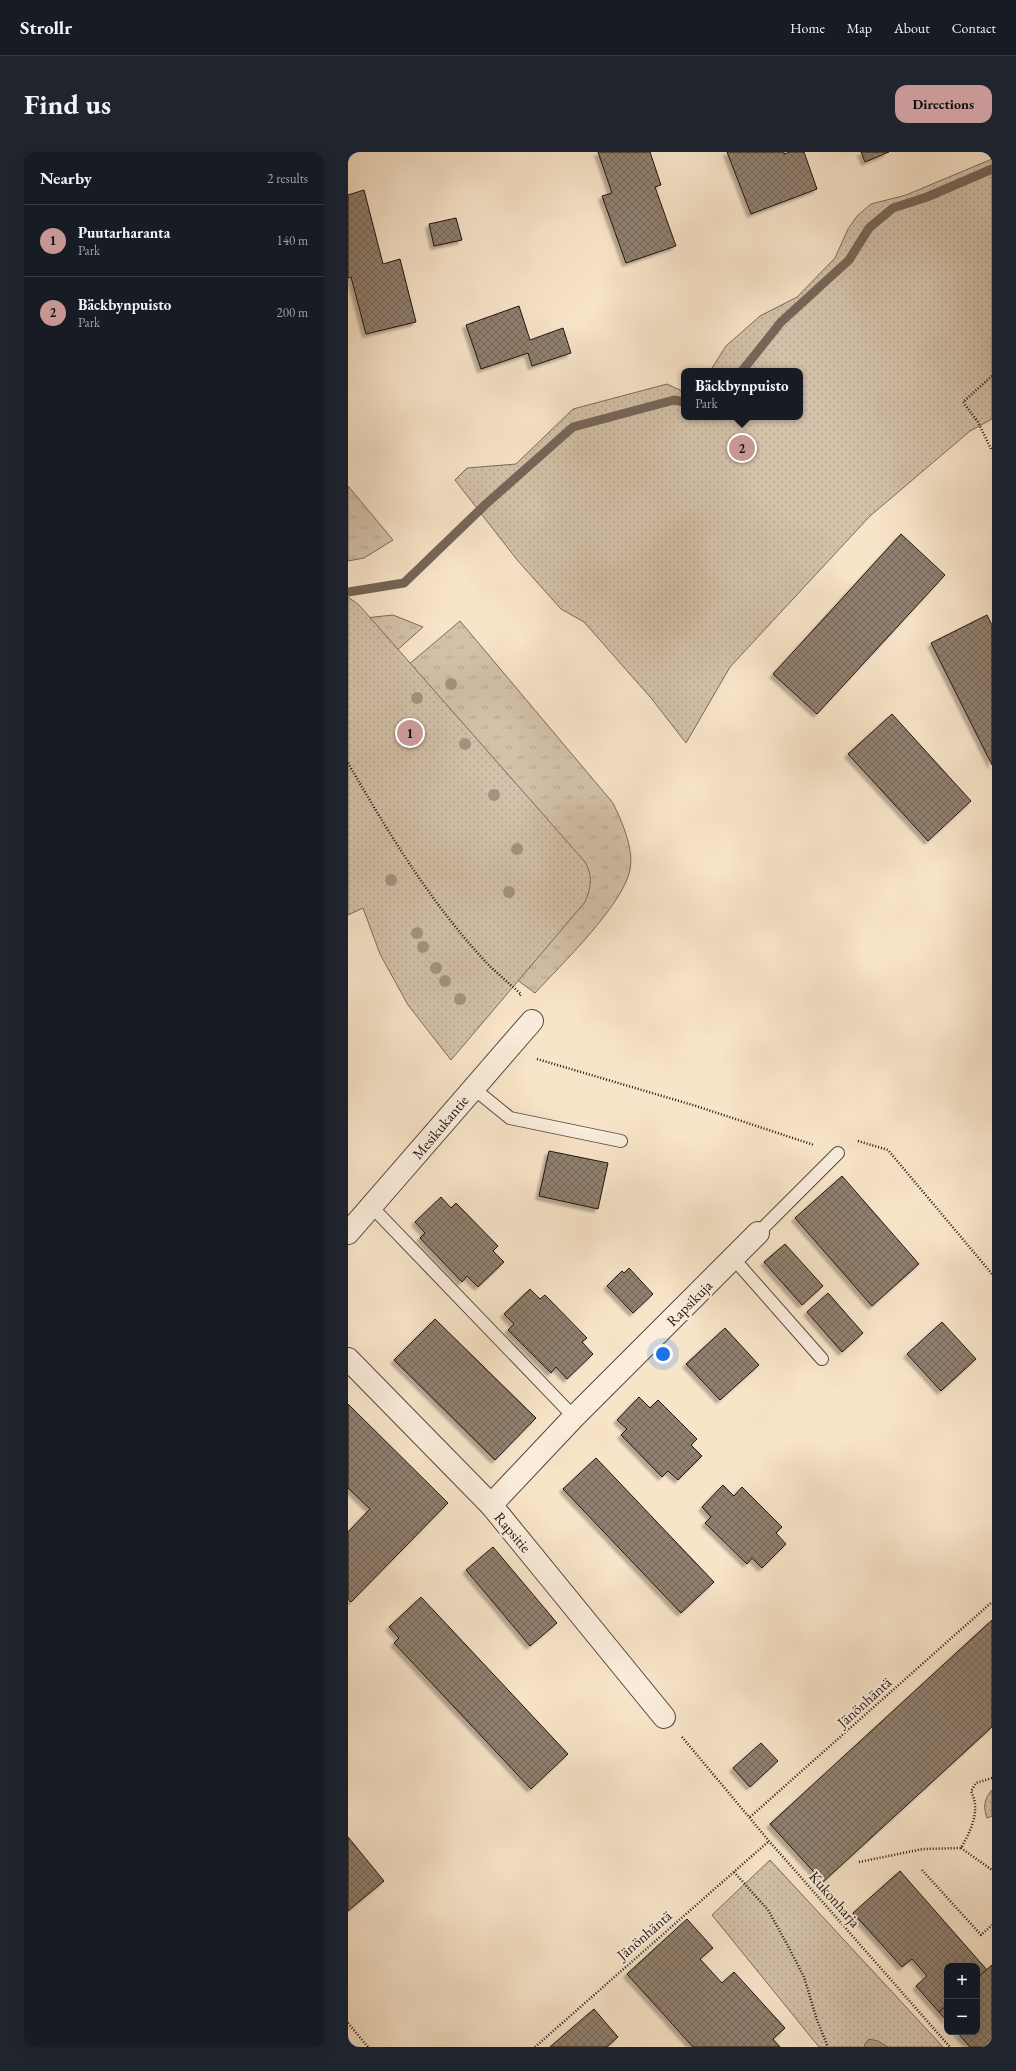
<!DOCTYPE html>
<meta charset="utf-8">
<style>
body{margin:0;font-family:"EB Garamond",serif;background:#20242c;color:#f1f3f6}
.controls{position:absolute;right:12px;bottom:12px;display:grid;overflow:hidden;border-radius:8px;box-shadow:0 4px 16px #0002}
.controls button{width:36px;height:36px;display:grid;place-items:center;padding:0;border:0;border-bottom:1px solid #363941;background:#171b24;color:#f1f3f6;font:20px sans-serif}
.you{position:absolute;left:315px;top:1202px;width:14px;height:14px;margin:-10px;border:3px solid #fff;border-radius:50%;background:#1a73e8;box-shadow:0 0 0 6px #1a73e833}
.badge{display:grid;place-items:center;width:26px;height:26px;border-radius:50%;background:#c59692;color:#111;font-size:13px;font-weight:700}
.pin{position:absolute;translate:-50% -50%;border:2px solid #fff;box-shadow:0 1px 4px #0006}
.popup{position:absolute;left:333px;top:216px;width:122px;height:52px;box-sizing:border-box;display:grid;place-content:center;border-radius:8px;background:#171b24;filter:drop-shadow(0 1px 3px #0005);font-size:13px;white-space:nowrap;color:#9ea1a6}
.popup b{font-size:15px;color:#f1f3f6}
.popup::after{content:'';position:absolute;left:50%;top:100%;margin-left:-8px;border:8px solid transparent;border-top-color:#171b24}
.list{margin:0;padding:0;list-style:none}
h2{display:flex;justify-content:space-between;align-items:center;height:52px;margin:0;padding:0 16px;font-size:17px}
h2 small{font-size:13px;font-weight:400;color:#9ea1a6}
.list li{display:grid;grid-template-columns:26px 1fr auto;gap:12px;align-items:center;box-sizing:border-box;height:72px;padding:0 16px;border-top:1px solid #363941}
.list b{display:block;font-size:15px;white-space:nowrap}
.list p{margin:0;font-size:13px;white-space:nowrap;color:#9ea1a6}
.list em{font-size:13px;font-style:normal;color:#9ea1a6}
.map{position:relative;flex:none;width:644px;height:1895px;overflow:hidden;border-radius:12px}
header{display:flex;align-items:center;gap:24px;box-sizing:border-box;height:56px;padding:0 20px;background:#171b24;border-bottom:1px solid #363941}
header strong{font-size:19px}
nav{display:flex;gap:22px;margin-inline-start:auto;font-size:14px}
.intro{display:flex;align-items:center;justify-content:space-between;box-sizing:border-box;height:96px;padding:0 24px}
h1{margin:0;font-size:28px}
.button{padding:10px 18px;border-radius:12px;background:#c59692;color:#111;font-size:14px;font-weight:700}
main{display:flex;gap:24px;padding:0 24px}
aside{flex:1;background:#171b24;border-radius:12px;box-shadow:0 4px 16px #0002}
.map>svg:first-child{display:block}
.grass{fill:url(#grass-tufts);stroke:#7a6a5c}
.park{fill:url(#park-dots);stroke:#7a6a5c}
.water{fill:#af9d8a;stroke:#766659}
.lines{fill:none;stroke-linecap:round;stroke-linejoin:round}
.stream{stroke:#766659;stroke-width:9}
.building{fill:url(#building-cross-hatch);stroke:#20140f;filter:url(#shadow)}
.service-casing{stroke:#56483e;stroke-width:14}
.minor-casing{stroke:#56483e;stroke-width:24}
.path{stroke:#20140f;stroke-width:2.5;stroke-dasharray:1 2;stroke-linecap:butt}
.service{stroke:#faeddc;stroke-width:12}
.minor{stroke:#faeddc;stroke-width:22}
.tree{fill:#a49380}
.labels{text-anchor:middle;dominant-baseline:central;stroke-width:4;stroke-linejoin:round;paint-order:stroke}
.street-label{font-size:15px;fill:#20140f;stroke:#faeddc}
</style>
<header>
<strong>Strollr</strong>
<nav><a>Home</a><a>Map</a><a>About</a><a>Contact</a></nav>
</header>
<div class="intro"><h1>Find us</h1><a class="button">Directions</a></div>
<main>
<aside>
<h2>Nearby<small>2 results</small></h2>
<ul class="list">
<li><span class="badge">1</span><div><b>Puutarharanta</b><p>Park</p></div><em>140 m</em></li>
<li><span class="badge">2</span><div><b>Bäckbynpuisto</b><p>Park</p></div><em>200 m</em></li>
</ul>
</aside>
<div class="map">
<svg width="644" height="1895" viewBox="0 0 644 1895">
<defs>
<pattern id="grass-tufts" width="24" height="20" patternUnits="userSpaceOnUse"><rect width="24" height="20" fill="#d3c1a9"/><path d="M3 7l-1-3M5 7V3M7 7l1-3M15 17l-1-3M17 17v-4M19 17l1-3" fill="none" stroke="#b5a590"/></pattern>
<pattern id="park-dots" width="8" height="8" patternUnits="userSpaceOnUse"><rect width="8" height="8" fill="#d3c1a9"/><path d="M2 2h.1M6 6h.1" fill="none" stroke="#b5a590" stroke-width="1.8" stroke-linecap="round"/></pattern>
<pattern id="building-cross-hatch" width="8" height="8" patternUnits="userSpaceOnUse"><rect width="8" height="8" fill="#908070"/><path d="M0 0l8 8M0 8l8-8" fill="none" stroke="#75685a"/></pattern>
<filter id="shadow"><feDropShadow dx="-3.5" dy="3.5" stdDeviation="1" flood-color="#0004"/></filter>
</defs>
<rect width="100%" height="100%" fill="#f8e4c9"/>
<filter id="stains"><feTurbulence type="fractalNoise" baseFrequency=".005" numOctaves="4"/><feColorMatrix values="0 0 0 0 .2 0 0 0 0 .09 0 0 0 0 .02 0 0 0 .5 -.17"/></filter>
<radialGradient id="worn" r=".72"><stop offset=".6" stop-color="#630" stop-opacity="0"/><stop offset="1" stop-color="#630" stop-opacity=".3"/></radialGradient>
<g class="grass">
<path d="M 0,334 L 45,388 L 16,406 L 0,409 Z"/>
<path d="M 45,463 L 75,475 L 9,534 L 17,466 Z"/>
<path d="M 112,469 L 265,651 C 274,670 286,696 282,718 C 275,753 212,814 187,841 L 160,821 L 0,564 Z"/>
</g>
<g class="park">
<path d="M 644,7 L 644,267 L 622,279 L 522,364 L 382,515 L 338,591 L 303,546 L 236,470 L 213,457 L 170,409 L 107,328 L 119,316 L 168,312 L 225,257 L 319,232 L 336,240 L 336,265 L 452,265 L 452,219 L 362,219 L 378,194 L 412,164 L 449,145 L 487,106 L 500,77 L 509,64 L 523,52 L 558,43 Z"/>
<path d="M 0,445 L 11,453 L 237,710 C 245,724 243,736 237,750 L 103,908 L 60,853 L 32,802 L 15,756 L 0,763 Z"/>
<path d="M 644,1638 L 644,1664 L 639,1666 C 635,1655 636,1647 644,1638 Z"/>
<path d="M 422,1708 L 595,1895 L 471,1895 L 364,1763 Z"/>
</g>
<path class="water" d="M 521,1887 L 530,1889 L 540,1895 L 518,1895 L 516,1893 Z"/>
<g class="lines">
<g class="stream">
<path d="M 394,219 L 433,170 L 501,108 L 521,76 L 545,56 L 579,45 L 644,17"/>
<path d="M 0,440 L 56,431 L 138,352 L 225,275 L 326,248 L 336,250"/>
</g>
</g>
<g class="building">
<path d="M 250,0 L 302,0 L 313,33 L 307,35 L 328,94 L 278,111 L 254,44 L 264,41 Z"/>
<path d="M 379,0 L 436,0 L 436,2 L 442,0 L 456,0 L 469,37 L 403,62 Z"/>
<path d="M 513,0 L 541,0 L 517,10 Z"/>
<path d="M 16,38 L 35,112 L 52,107 L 68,170 L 18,182 L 3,125 L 0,126 L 0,43 Z"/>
<path d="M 108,66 L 114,88 L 86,94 L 81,72 Z"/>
<path d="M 171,154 L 182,188 L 215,176 L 223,201 L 184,214 L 180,201 L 133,217 L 118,173 Z"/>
<path d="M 553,382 L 597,423 L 469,562 L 425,522 Z"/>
<path d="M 639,463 L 644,473 L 644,613 L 583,491 Z"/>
<path d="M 544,562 L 623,649 L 580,689 L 500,602 Z"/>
<path d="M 201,999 L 260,1011 L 250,1057 L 191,1044 Z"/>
<path d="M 494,1024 L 571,1112 L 524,1154 L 447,1066 Z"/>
<path d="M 93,1045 L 103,1056 L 108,1051 L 150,1094 L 145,1099 L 156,1110 L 130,1135 L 119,1124 L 114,1130 L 72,1086 L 77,1081 L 67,1070 Z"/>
<path d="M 437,1092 L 475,1134 L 454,1153 L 416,1110 Z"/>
<path d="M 281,1116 L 305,1142 L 285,1161 L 259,1134 L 274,1119 L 276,1121 Z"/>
<path d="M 182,1137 L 192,1147 L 197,1143 L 239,1186 L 234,1190 L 245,1202 L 219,1227 L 208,1215 L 203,1221 L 160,1178 L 166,1172 L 156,1162 Z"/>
<path d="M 480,1141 L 515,1181 L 494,1200 L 459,1160 Z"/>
<path d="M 87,1167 L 188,1266 L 147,1308 L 46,1208 Z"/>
<path d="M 594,1170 L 628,1207 L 593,1239 L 559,1202 Z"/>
<path d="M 377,1176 L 411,1213 L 372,1248 L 338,1212 Z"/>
<path d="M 291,1245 L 302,1256 L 310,1248 L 349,1287 L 343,1293 L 354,1304 L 330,1328 L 320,1319 L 314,1325 L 273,1283 L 279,1277 L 269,1268 Z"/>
<path d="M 0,1252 L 100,1351 L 3,1450 L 0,1447 L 0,1380 L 22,1357 L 0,1336 Z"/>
<path d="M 248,1306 L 366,1430 L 333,1461 L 215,1337 Z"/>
<path d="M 375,1333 L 386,1344 L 394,1335 L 434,1375 L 428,1381 L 438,1392 L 414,1416 L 404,1406 L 399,1412 L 357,1371 L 363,1365 L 354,1355 Z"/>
<path d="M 145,1395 L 209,1471 L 182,1494 L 118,1418 Z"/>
<path d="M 73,1445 L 220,1602 L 183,1637 L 46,1491 L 51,1486 L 41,1475 Z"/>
<path d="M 644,1468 L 644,1575 L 475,1730 L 422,1672 Z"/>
<path d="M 413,1591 L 430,1609 L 402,1635 L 385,1616 Z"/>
<path d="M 0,1685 L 36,1729 L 0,1759 Z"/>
<path d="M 552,1719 L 639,1818 L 629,1826 L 629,1814 L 599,1814 L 599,1853 L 591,1860 L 568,1834 L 579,1824 L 564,1807 L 554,1815 L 505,1761 Z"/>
<path d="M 339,1767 L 365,1796 L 352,1807 L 374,1831 L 386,1820 L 437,1876 L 425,1887 L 432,1895 L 345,1895 L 279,1822 Z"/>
<path d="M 644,1813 L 644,1890 L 638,1895 L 622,1895 L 609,1880 L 629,1880 L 629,1826 Z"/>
<path d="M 599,1853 L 599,1869 L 591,1860 Z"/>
<path d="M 246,1857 L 270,1885 L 259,1895 L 202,1895 Z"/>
</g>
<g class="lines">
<g class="service-casing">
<g id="service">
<path d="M 125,936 L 162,966 L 273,989"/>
<path d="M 23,1054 L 226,1265"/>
<path d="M 410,1081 L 490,1001"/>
<path d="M 385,1106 L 474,1207"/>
</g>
</g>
<g class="minor-casing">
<g id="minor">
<path d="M 0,1081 L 184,869"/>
<path d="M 0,1207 L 143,1353 L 316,1565"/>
<path d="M 143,1353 L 226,1265 L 410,1081"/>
</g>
</g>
<g class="path">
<path d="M 644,224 L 615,250 L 630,270 L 644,299"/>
<path d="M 0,611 C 40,680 82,750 137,809 C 148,821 161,831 173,842 L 171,845"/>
<path d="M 189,907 L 348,954 L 466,993"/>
<path d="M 510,989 L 540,998 L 644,1122"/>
<path d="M 334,1585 L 421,1689 L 602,1895"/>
<path d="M 402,1665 L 644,1450"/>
<path d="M 613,1696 L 644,1718"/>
<path d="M 511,1710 L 575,1697 L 613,1696 C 623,1678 633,1659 623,1639 L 628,1631 L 644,1626"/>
<path d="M 574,1718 L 633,1783 L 644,1773"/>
<path d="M 386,1720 L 420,1758 L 440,1794 L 456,1825 L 469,1868 L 480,1895"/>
<path d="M 0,1871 L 20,1895"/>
<path d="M 187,1895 L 421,1689"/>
</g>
<use href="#service" class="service"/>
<use href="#minor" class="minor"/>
</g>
<g class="tree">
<circle cx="103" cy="532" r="6"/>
<circle cx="69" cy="546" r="6"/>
<circle cx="67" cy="576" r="6"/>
<circle cx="117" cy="592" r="6"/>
<circle cx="146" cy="643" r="6"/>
<circle cx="169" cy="697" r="6"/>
<circle cx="43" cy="728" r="6"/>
<circle cx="161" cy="740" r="6"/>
<circle cx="69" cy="781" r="6"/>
<circle cx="75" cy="795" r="6"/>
<circle cx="88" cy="816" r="6"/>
<circle cx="97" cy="829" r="6"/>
<circle cx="112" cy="847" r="6"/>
</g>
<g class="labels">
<g class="street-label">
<text transform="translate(92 975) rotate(-50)">Mesikukantie</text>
<text transform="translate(341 1151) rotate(-45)">Rapsikuja</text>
<text transform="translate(165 1380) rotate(50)">Rapsitie</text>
<text transform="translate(516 1550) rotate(-42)">Jänönhäntä</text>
<text transform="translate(487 1747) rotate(49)">Kukonharja</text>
<text transform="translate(296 1783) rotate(-41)">Jänönhäntä</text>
</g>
</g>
<rect width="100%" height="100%" filter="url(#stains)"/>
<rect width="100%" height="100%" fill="url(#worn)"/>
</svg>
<div class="controls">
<button>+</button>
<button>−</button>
</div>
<div class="you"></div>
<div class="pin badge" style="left:62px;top:581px">1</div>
<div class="pin badge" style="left:394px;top:296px">2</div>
<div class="popup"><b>Bäckbynpuisto</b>Park</div>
</div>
</main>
